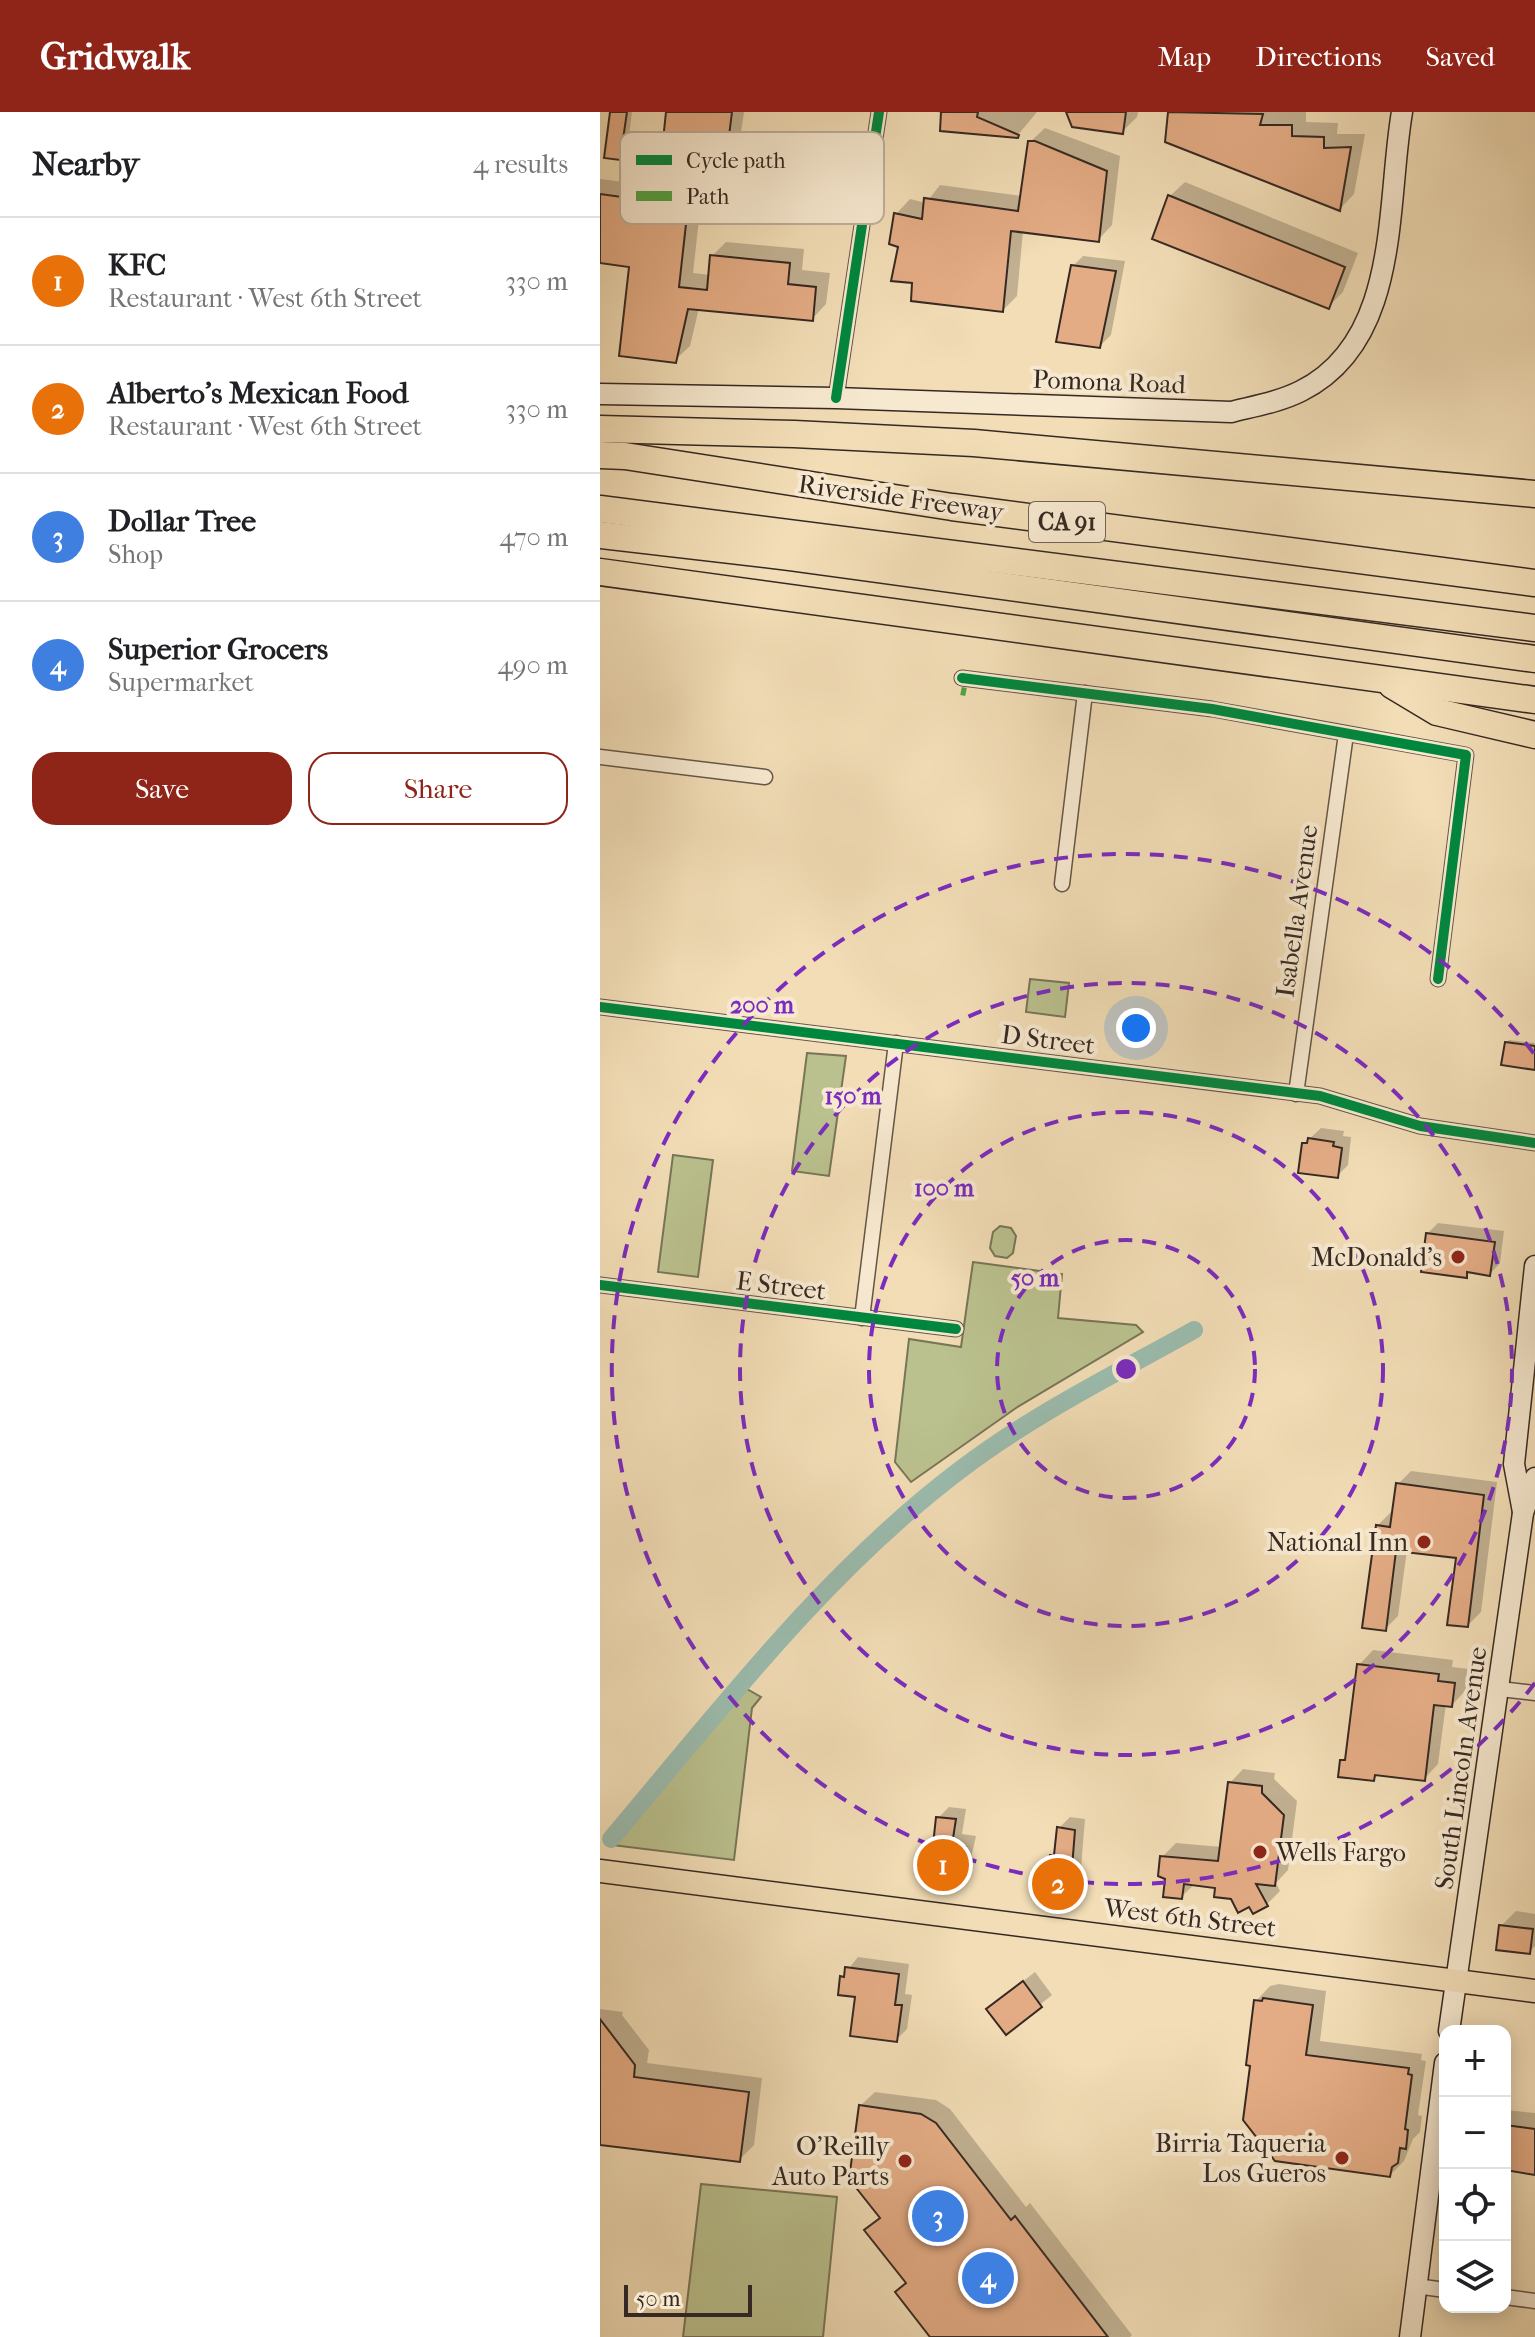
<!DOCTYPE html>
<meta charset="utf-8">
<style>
body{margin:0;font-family:"IM FELL French Canon",serif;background:#f2f2f2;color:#202124}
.controls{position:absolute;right:24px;bottom:24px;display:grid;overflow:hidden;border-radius:16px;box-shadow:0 4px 20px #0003}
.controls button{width:72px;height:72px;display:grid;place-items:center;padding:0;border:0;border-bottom:2px solid #e0e0e0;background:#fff;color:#202124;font:40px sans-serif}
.scale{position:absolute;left:24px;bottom:20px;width:128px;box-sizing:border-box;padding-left:8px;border:4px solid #362923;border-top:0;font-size:22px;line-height:28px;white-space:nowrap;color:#362923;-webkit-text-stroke:6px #f7e9d0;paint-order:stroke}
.you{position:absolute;left:536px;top:916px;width:28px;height:28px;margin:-20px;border:6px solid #fff;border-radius:50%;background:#1a73e8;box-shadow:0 0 0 12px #1a73e833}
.badge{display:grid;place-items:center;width:52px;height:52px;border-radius:50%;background:#8f2418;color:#fff;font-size:26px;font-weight:700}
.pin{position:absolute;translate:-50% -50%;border:4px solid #fff;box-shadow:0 2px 8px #0006}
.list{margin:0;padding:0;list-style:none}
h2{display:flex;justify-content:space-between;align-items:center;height:104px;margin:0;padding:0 32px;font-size:34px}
h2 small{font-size:26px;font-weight:400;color:#757577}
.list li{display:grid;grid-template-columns:52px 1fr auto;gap:24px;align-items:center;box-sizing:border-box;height:128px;padding:0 32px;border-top:2px solid #e0e0e0}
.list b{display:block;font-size:30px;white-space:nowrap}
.list p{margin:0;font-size:26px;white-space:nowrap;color:#757577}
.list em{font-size:26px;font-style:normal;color:#757577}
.actions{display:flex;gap:16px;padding:24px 32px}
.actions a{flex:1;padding:18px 0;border:2px solid #8f2418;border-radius:24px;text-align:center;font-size:28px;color:#8f2418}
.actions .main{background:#8f2418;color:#fff}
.icon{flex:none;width:44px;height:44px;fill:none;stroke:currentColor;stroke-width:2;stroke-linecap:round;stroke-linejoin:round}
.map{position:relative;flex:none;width:935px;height:2225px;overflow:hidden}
header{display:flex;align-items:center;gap:48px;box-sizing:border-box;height:112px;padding:0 40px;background:#8f2418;color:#fff}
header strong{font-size:38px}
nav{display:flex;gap:44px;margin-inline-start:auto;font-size:28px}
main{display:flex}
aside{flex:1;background:#fff}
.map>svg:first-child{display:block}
.green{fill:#bac18e;stroke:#787558;stroke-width:2}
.shadow{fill:#0003}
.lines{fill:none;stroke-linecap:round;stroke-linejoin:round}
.canal{stroke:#9bbcae;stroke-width:18}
.building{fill:#e4ac85;stroke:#362923;stroke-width:2}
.street-casing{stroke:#655648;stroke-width:17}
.secondary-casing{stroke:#362923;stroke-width:23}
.primary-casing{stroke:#362923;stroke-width:25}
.highway-casing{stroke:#362923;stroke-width:29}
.street{stroke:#f7e9d0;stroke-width:14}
.secondary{stroke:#f7e9d0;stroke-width:20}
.primary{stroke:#f2ddb6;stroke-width:22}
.highway{stroke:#f2ddb6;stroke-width:26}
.quiet{stroke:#53a342;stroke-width:8;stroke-dasharray:16 8;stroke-linecap:butt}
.cycleway-casing{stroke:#f7e9d0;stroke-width:15}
.cycleway{stroke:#00873e;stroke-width:10}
.ring{fill:none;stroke:#7b2cbf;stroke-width:4;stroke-dasharray:14 10}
.poi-dot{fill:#8f2418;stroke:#f7e9d0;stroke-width:3}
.labels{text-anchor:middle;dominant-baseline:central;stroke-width:8;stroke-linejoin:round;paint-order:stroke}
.shield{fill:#f7e9d0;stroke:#706357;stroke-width:2}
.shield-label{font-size:24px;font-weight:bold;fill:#362923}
.street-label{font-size:26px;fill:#362923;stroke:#f7e9d0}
.poi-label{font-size:26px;fill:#362923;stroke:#f7e9d0;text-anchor:end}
.key{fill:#f7e9d0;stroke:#bdaf9c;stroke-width:2}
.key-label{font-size:22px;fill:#362923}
.centre{fill:#7b2cbf;stroke:#f7e9d0;stroke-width:4}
.ring-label{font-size:24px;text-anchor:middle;font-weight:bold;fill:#7b2cbf;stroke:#f7e9d0;stroke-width:8;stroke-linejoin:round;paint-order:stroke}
</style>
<header>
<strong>Gridwalk</strong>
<nav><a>Map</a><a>Directions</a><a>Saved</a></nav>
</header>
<main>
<aside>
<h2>Nearby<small>4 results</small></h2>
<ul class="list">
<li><span class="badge" style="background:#e8710a">1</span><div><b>KFC</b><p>Restaurant · West 6th Street</p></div><em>330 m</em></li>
<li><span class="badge" style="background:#e8710a">2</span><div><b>Alberto's Mexican Food</b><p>Restaurant · West 6th Street</p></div><em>330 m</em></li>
<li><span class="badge" style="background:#3f7fe0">3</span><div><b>Dollar Tree</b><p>Shop</p></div><em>470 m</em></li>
<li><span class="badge" style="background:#3f7fe0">4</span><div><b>Superior Grocers</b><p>Supermarket</p></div><em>490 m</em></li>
</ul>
<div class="actions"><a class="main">Save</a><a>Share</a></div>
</aside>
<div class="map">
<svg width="935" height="2225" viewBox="0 0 935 2225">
<rect width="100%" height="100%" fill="#f2ddb6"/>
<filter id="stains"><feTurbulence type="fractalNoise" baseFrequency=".0025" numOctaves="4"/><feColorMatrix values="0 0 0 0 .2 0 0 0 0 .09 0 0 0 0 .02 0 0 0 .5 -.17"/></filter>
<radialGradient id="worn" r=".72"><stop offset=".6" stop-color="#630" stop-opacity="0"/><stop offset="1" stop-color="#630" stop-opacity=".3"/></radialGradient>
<g class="green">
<path d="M 430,867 L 469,871 L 465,905 L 426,900 Z"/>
<path d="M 207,941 L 246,944 L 229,1064 L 192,1059 Z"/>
<path d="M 73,1043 L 113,1048 L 98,1165 L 58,1160 Z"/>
<path d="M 400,1114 L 411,1116 L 416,1124 L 413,1141 L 407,1146 L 395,1144 L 390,1136 L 393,1120 Z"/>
<path d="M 373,1150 L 462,1162 L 458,1206 L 536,1213 L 543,1220 L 416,1296 L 311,1370 L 295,1350 L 309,1227 L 361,1235 Z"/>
<path d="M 147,1577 L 161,1585 L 152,1596 L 134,1748 L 12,1733 Z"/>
<path d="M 101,2072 L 237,2085 L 223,2225 L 83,2225 Z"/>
</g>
<g class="shadow">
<path d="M 12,0 L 32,0 L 27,39 L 20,46 Z"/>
<path d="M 68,0 L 144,0 L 137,48 L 123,62 Z"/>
<path d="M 337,0 L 437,0 L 417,24 Z"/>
<path d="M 468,0 L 538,0 L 537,5 L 523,19 Z"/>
<path d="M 570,0 L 706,0 L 706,10 L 738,11 L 737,22 L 765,22 L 754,82 L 740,97 L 567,29 Z"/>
<path d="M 445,16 L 520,44 L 512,113 L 498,128 L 423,119 L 417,184 L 403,198 L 315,169 L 300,133 L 296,102 L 310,87 L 326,91 L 340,73 L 422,84 L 430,30 Z"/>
<path d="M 0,67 L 102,80 L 93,161 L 110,163 L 112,144 L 126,130 L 204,137 L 202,158 L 230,161 L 226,192 L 212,207 L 99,196 L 90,234 L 75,248 L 31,153 L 0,149 Z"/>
<path d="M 585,70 L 758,141 L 743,180 L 728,195 L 570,84 Z"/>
<path d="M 483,144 L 525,149 L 511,223 L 500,234 L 473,154 Z"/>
<path d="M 909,928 L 935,931 L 935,956 L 906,931 Z"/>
<path d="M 721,1016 L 744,1019 L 743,1024 L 751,1025 L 748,1053 L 737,1064 L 704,1032 Z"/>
<path d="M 838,1111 L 904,1119 L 900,1151 L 890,1162 L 872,1159 L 866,1164 L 827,1122 Z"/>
<path d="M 811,1359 L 897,1370 L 881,1500 L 868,1513 L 858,1444 L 807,1438 L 798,1504 L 785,1517 L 777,1414 L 791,1400 L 794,1401 L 798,1372 Z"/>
<path d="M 773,1538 L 853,1548 L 852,1555 L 869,1557 L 866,1578 L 852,1593 L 846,1592 L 838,1652 L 824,1667 L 779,1661 L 774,1667 L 742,1649 L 748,1643 L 759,1553 Z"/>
<path d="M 643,1657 L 675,1661 L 674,1667 L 697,1689 L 688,1758 L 676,1771 L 680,1779 L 666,1793 L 650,1792 L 632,1785 L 617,1774 L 595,1772 L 581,1785 L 567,1766 L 562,1745 L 576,1731 L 622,1735 L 630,1671 Z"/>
<path d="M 349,1695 L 366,1697 L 362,1722 L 376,1724 L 369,1755 L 358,1766 L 331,1746 L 328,1737 L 335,1730 L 338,1706 Z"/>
<path d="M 470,1705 L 485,1707 L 480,1768 L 469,1779 L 452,1744 L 456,1739 L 459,1716 Z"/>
<path d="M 916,1799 L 935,1802 L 935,1834 L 929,1840 L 901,1814 Z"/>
<path d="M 258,1845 L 309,1852 L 305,1882 L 312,1883 L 307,1917 L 296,1928 L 242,1865 Z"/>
<path d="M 435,1860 L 452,1883 L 406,1920 L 400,1887 Z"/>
<path d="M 679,1872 L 726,1879 L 720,1929 L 822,1942 L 821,1948 L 826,1949 L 818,2003 L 822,2004 L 820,2020 L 813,2027 L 804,2049 L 790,2063 L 652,1952 L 656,1889 L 670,1874 Z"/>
<path d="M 0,1897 L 23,1900 L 22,1903 L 49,1938 L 47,1951 L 162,1966 L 154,2033 L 139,2048 L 0,2031 Z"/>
<path d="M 275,1980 L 336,1988 L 350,1997 L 426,2095 L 430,2091 L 532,2223 L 530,2225 L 332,2225 L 307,2170 L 267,2119 L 281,2104 L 252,2060 L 260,1994 Z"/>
<path d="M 905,1998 L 935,2001 L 935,2061 L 905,2056 Z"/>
</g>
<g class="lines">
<path class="canal" d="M 11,1727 C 120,1598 225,1460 360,1358 C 432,1303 515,1262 594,1218"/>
</g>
<g class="building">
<path d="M 10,0 L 27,0 L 20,48 L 4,46 Z"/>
<path d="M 66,0 L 132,0 L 124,64 L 60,57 Z"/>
<path d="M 341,0 L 378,0 L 377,5 L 419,23 L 418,26 L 340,19 Z"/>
<path d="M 466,0 L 526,0 L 523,22 L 472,15 Z"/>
<path d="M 568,0 L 663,2 L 660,13 L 692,13 L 692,24 L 724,25 L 724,36 L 751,35 L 740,99 L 565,30 Z"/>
<path d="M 428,29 L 435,29 L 507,59 L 499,130 L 411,119 L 403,200 L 311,189 L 312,171 L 291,169 L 298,135 L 289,132 L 294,101 L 322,107 L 324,86 L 418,99 Z"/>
<path d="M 0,82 L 88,94 L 79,175 L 107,178 L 110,143 L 190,151 L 188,172 L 216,175 L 213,209 L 88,197 L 76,251 L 19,244 L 29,155 L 0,151 Z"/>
<path d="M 568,83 L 745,155 L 729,197 L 552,127 Z"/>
<path d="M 471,153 L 516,159 L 500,236 L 456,230 Z"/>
<path d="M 905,930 L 935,934 L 935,958 L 901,953 Z"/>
<path d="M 708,1026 L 734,1030 L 733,1034 L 742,1036 L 738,1066 L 698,1061 L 702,1031 L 707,1031 Z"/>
<path d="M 826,1121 L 895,1130 L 890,1164 L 867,1160 L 867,1166 L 821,1160 Z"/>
<path d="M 796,1371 L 884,1383 L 868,1515 L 847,1513 L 856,1446 L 796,1439 L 786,1519 L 762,1516 L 776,1413 L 790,1415 Z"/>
<path d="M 757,1552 L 839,1562 L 838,1569 L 855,1571 L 852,1595 L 834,1593 L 825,1669 L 775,1663 L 774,1669 L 738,1665 L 740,1648 L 745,1648 Z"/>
<path d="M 628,1670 L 662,1674 L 662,1681 L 684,1703 L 675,1774 L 656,1772 L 668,1794 L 653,1802 L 649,1795 L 638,1801 L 631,1787 L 614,1785 L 615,1776 L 584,1772 L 582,1787 L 563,1785 L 565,1767 L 558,1764 L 560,1744 L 618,1749 Z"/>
<path d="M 336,1705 L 356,1707 L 352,1733 L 366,1735 L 359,1768 L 326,1764 L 329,1747 L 325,1747 L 326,1736 L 333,1733 Z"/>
<path d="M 457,1715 L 475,1718 L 470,1781 L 446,1778 L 450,1743 L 454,1743 Z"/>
<path d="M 899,1813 L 933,1817 L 930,1842 L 896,1838 Z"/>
<path d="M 245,1855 L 299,1862 L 295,1893 L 302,1893 L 297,1930 L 250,1924 L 255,1885 L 238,1883 L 240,1864 L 244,1865 Z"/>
<path d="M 423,1869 L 442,1895 L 406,1923 L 386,1897 Z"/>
<path d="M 663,1886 L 713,1893 L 706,1943 L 809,1956 L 808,1962 L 812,1963 L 805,2017 L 808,2018 L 806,2037 L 800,2036 L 798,2051 L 792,2055 L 790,2065 L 675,2049 L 643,2008 L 650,1954 L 646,1953 L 654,1888 L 662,1889 Z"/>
<path d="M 0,1907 L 35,1953 L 34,1965 L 149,1980 L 140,2050 L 0,2033 Z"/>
<path d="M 259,1993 L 321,2002 L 336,2011 L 411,2108 L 415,2104 L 508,2225 L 330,2225 L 295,2180 L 306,2171 L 264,2118 L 280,2106 L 246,2063 L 250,2060 Z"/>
<path d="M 905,2013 L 935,2017 L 935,2063 L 905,2058 Z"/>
</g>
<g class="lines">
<g class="street-casing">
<g id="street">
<path d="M 236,286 L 279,0"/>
<path d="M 362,566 L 612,597 L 866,643 L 838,867"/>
<path d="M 0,645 L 165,665"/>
<path d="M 462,772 L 485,581"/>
<path d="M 0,895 L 720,984 L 820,1014 L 935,1031"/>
<path d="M 696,982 L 746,622"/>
<path d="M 0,1173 L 356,1217"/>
<path d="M 262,1206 L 296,931"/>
<path d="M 900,1577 L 935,1581"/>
<path d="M 816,2174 L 845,2178"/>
<path d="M 905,2185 L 935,2189"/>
</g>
</g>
<g class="secondary-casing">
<g id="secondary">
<path d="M 0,282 L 236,286 L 631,300 C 655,294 679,290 701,279 C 801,229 786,93 802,0"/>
<path d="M 923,1400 L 914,1352 L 935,1154"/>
<path d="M 849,1919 L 923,1401 L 935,1366"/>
<path d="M 810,2225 L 845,1951"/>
</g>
</g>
<g class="primary-casing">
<path id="primary" d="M 0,1759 L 935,1879"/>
</g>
<g class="highway-casing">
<g id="highway">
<path d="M 0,317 L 194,322 L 374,331 L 935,382"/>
<path d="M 0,343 L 25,344 L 352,395 L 935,471"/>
<path d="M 0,397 L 935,516"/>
<path d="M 0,423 L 190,445 L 935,547"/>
<path d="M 0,460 L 935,588"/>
<path d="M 792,573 L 837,600 L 935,623"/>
</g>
</g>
<use href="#street" class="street"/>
<use href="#secondary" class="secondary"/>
<use href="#primary" class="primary"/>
<use href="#highway" class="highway"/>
<path class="quiet" d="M 361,579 L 366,580"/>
<g class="cycleway-casing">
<g id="cycleway">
<path d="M 236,286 L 279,0"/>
<path d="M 362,566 L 612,597 L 866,643 L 838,867"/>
<path d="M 0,895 L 720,984 L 820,1014 L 935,1031"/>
<path d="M 0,1173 L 356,1217"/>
</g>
</g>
<use href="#cycleway" class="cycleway"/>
</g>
<g class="ring">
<circle cx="526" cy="1257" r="129"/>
<circle cx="526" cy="1257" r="257"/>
<circle cx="526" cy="1257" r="386"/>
<path d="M935 1571A515 515 0 1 1 935 943"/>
</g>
<g class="poi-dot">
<circle cx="858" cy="1145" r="8"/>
<circle cx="824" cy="1430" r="8"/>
<circle cx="660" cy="1740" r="8"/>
<circle cx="742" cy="2046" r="8"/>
<circle cx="305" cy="2049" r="8"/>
</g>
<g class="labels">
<rect class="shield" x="429" y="390" width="76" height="40" rx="6"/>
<g class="shield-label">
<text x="467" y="410">CA 91</text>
</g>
<g class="street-label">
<text transform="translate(509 270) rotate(2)">Pomona Road</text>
<text transform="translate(301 386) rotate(8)">Riverside Freeway</text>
<text transform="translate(697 799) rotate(-82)">Isabella Avenue</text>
<text transform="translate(448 928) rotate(7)">D Street</text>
<text transform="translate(181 1174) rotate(7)">E Street</text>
<text transform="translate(861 1656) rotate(-82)">South Lincoln Avenue</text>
<text transform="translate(590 1806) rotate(7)">West 6th Street</text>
</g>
<g class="poi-label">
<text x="842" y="1145">McDonald's</text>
<text x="808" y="1430">National Inn</text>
<text x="676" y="1740" text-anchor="start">Wells Fargo</text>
<text x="726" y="2031">Birria Taqueria<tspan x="726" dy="30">Los Gueros</tspan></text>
<text x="289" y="2034">O'Reilly<tspan x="289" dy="30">Auto Parts</tspan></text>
</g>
</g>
<rect x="20" y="20" width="264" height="92" rx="12" class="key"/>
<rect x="36" y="43" width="36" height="10" fill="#00873e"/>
<rect x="36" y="79" width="36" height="10" fill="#53a342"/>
<g class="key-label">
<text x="86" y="56">Cycle path</text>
<text x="86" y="92">Path</text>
</g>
<circle cx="526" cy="1257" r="12" class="centre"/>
<g class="ring-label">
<text x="162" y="901">200 m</text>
<text x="253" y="992">150 m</text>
<text x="344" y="1084">100 m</text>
<text x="435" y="1174">50 m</text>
</g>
<rect width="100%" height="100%" filter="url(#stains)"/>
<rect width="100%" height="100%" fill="url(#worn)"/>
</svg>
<div class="controls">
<button>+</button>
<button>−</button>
<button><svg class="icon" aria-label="locate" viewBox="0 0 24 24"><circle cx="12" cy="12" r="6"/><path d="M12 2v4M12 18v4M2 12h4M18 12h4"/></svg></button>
<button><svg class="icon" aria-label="layers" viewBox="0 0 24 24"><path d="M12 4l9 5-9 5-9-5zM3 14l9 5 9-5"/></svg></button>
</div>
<div class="scale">50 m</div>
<div class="you"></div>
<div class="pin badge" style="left:343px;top:1753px;background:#e8710a">1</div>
<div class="pin badge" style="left:458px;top:1772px;background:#e8710a">2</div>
<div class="pin badge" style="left:338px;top:2104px;background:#3f7fe0">3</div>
<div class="pin badge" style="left:388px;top:2166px;background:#3f7fe0">4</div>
</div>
</main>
